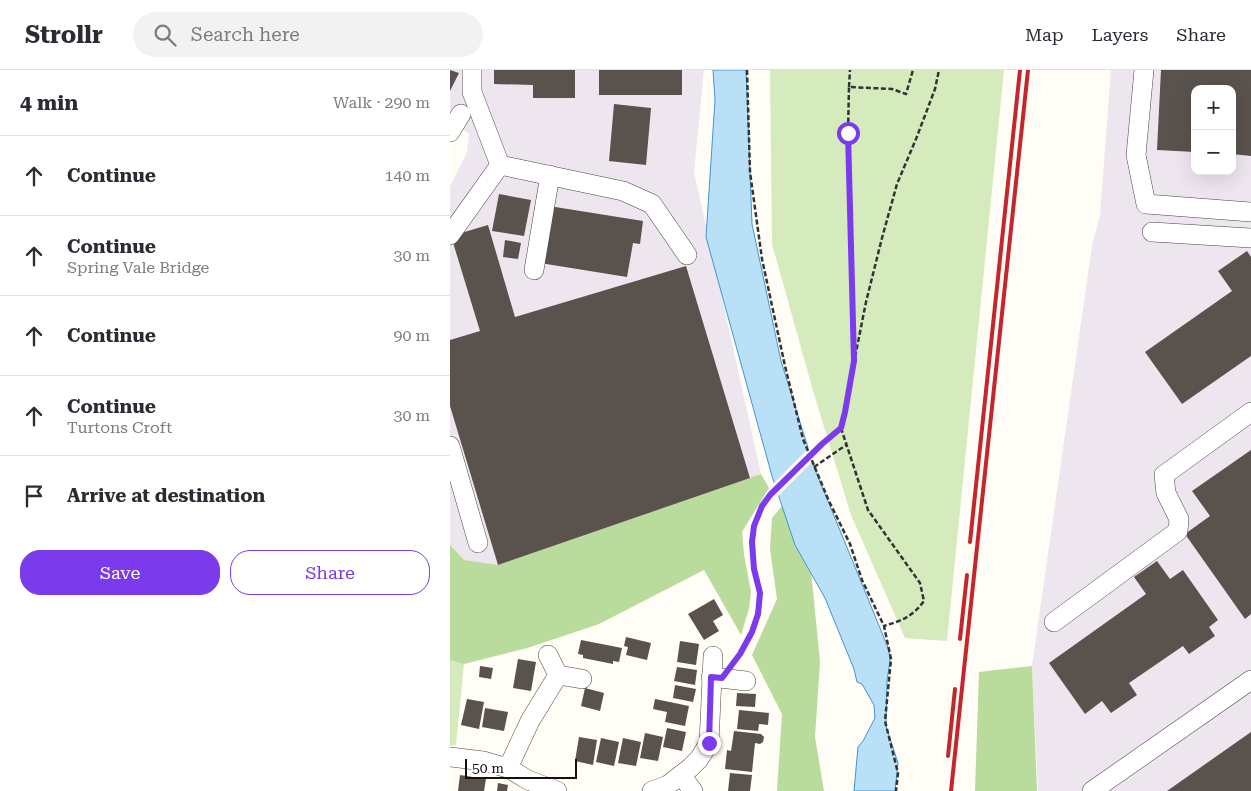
<!DOCTYPE html>
<meta charset="utf-8">
<style>
body{margin:0;font-family:"Roboto Serif",serif;background:#f2f2f3;color:#2b2b33}
.controls{position:absolute;right:15px;top:15px;display:grid;overflow:hidden;border-radius:10px;box-shadow:0 5px 20px #0002}
.controls button{width:45px;height:45px;display:grid;place-items:center;padding:0;border:0;border-bottom:1px solid #e1e1e2;background:#fff;color:#2b2b33;font:25px sans-serif}
.scale{position:absolute;left:15px;bottom:12px;width:112px;box-sizing:border-box;padding-left:5px;border:2px solid #111;border-top:0;font-size:14px;line-height:18px;white-space:nowrap;color:#111;-webkit-text-stroke:4px #fff;paint-order:stroke}
.stop{position:absolute;width:15px;height:15px;margin:-11px;border:4px solid #7c3aed;border-radius:50%;background:#fff}
.stop.end{background:#7c3aed;border-color:#fff;box-shadow:0 1px 5px #0008}
.list{margin:0;padding:0;list-style:none}
h2{display:flex;justify-content:space-between;align-items:center;height:65px;margin:0;padding:0 20px;font-size:21px}
h2 small{font-size:16px;font-weight:400;color:#7c7c81}
.list li{display:grid;grid-template-columns:32px 1fr auto;gap:15px;align-items:center;box-sizing:border-box;height:80px;padding:0 20px;border-top:1px solid #e1e1e2}
.list b{display:block;font-size:19px;white-space:nowrap}
.list p{margin:0;font-size:16px;white-space:nowrap;color:#7c7c81}
.list em{font-size:16px;font-style:normal;color:#7c7c81}
.actions{display:flex;gap:10px;padding:15px 20px}
.actions a{flex:1;padding:11px 0;border:1px solid #7c3aed;border-radius:20px;text-align:center;font-size:18px;color:#7c3aed}
.actions .main{background:#7c3aed;color:#fff}
.icon{flex:none;width:28px;height:28px;fill:none;stroke:currentColor;stroke-width:2;stroke-linecap:round;stroke-linejoin:round}
.map{position:relative;flex:none;width:801px;height:721px;overflow:hidden}
header{display:flex;align-items:center;gap:30px;box-sizing:border-box;height:70px;padding:0 25px;background:#fff;border-bottom:1px solid #e1e1e2}
header strong{font-size:24px}
nav{display:flex;gap:28px;margin-inline-start:auto;font-size:18px}
.search{width:350px;height:45px;background:#f2f2f3;display:flex;align-items:center;gap:12px;box-sizing:border-box;padding:0 18px;border-radius:28px;color:#7c7c81;font-size:19px}
main{display:flex}
aside{flex:1;background:#fff}
.map>svg:first-child{display:block}
.industrial{fill:#eee6ef;fill-rule:evenodd}
.green{fill:#d5ebbd}
.forest{fill:#b9dc9c}
.water{fill:#b9e0f7;stroke:#3f96cf}
.pier{fill:#fffdf5}
.building{fill:#5a524d}
.lines{fill:none;stroke-linecap:round;stroke-linejoin:round}
.minor-casing{stroke:#444;stroke-width:20}
.path{stroke:#333;stroke-width:2.5;stroke-dasharray:5 2.5;stroke-linecap:butt}
.minor{stroke:#fff;stroke-width:19}
.rail{stroke:#c4262e;stroke-width:4}
.path-bridge{stroke:#333;stroke-width:2.5;stroke-dasharray:5 2.5;stroke-linecap:butt}
.route{stroke:#7c3aed;stroke-width:6}
</style>
<header>
<strong>Strollr</strong>
<div class="search"><svg class="icon" aria-label="search" viewBox="0 0 24 24"><circle cx="10" cy="10" r="6"/><path d="M15 15l6 6"/></svg>Search here</div>
<nav><a>Map</a><a>Layers</a><a>Share</a></nav>
</header>
<main>
<aside>
<h2>4 min<small>Walk · 290 m</small></h2>
<ul class="list">
<li><svg class="icon" aria-label="ahead" viewBox="0 0 24 24"><path d="M12 20V5M6 11l6-6 6 6"/></svg><div><b>Continue</b></div><em>140 m</em></li>
<li><svg class="icon" aria-label="ahead" viewBox="0 0 24 24"><path d="M12 20V5M6 11l6-6 6 6"/></svg><div><b>Continue</b><p>Spring Vale Bridge</p></div><em>30 m</em></li>
<li><svg class="icon" aria-label="ahead" viewBox="0 0 24 24"><path d="M12 20V5M6 11l6-6 6 6"/></svg><div><b>Continue</b></div><em>90 m</em></li>
<li><svg class="icon" aria-label="ahead" viewBox="0 0 24 24"><path d="M12 20V5M6 11l6-6 6 6"/></svg><div><b>Continue</b><p>Turtons Croft</p></div><em>30 m</em></li>
<li><svg class="icon" aria-label="arrive" viewBox="0 0 24 24"><path d="M6 21V4h12l-3 4 3 4H6"/></svg><div><b>Arrive at destination</b></div></li>
</ul>
<div class="actions"><a class="main">Save</a><a>Share</a></div>
</aside>
<div class="map">
<svg width="801" height="721" viewBox="0 0 801 721">
<rect width="100%" height="100%" fill="#fffdf5"/>
<g class="industrial">
<path d="M 0,0 L 254,0 L 244,102 L 311,404 L 281,416 L 149,554 L 77,578 L 14,594 L 0,590 L 0,117 L 17,82 L 19,63 L 0,53 Z"/>
<path d="M 661,0 L 801,0 L 801,721 L 588,721 L 582,596 L 642,176 L 650,145 ZM 745,19 L 782,19 L 782,101 L 745,101 Z"/>
</g>
<g class="green">
<path d="M 320,0 L 554,0 L 497,571 L 455,568 L 401,445 L 364,324 L 322,174 Z"/>
<path d="M 0,590 L 14,594 L 6,675 L 0,676 Z"/>
</g>
<g class="forest">
<path d="M 311,404 L 319,418 L 292,462 L 294,484 L 301,522 L 299,539 L 291,565 L 254,500 L 149,554 L 77,578 L 14,594 L 0,590 L 0,475 L 14,490 L 48,495 Z"/>
<path d="M 332,436 L 345,475 L 361,501 L 370,592 L 365,667 L 374,721 L 327,721 L 332,644 L 302,585 L 327,529 L 320,479 L 322,448 Z"/>
<path d="M 582,596 L 587,721 L 525,721 L 529,602 Z"/>
</g>
<path class="water" d="M 263,0 L 296,0 L 302,154 L 331,291 L 364,397 L 439,580 L 440,591 L 437,610 L 436,656 L 448,693 L 445,721 L 404,721 L 408,677 L 413,671 L 425,648 L 424,635 L 412,614 L 407,612 L 404,599 L 375,528 L 345,475 L 322,406 L 256,167 L 265,30 Z"/>
<path class="pier" d="M 360,377 L 365,389 L 326,428 L 322,415 Z"/>
<g class="building">
<path d="M 0,0 L 9,3 L 0,21 Z"/>
<path d="M 44,0 L 125,0 L 125,28 L 83,28 L 83,15 L 44,14 Z"/>
<rect x="149" y="0" width="83" height="25"/>
<path d="M 711,0 L 801,0 L 801,86 L 782,84 L 782,19 L 745,19 L 745,82 L 707,80 Z"/>
<path d="M 164,34 L 201,38 L 196,95 L 159,91 Z"/>
<path d="M 49,124 L 81,130 L 74,166 L 42,161 Z"/>
<path d="M 99,136 L 193,151 L 190,174 L 183,173 L 177,207 L 90,193 Z"/>
<path d="M 38,155 L 65,247 L 236,196 L 300,408 L 48,495 L 0,336 L 0,270 L 30,261 L 1,166 Z"/>
<path d="M 55,170 L 71,173 L 68,189 L 53,187 Z"/>
<path d="M 797,181 L 801,187 L 801,286 L 732,334 L 695,282 L 782,221 L 768,201 Z"/>
<path d="M 801,380 L 801,544 L 795,549 L 735,464 L 760,446 L 742,421 Z"/>
<path d="M 707,491 L 720,509 L 733,500 L 768,550 L 759,557 L 765,566 L 739,584 L 733,576 L 679,613 L 687,625 L 661,643 L 652,631 L 635,644 L 599,593 L 696,524 L 684,507 Z"/>
<path d="M 264,529 L 273,545 L 263,551 L 269,561 L 254,570 L 238,544 Z"/>
<path d="M 176,567 L 201,573 L 197,590 L 176,585 L 178,577 L 174,576 Z"/>
<path d="M 131,570 L 172,578 L 169,592 L 163,591 L 163,594 L 133,588 L 133,585 L 128,584 Z"/>
<path d="M 230,571 L 249,574 L 246,595 L 227,592 Z"/>
<path d="M 68,589 L 86,592 L 81,621 L 63,618 Z"/>
<path d="M 30,596 L 43,598 L 41,609 L 29,607 Z"/>
<path d="M 227,597 L 247,600 L 245,615 L 224,611 Z"/>
<path d="M 225,615 L 246,619 L 243,632 L 223,628 Z"/>
<path d="M 135,618 L 154,623 L 150,641 L 131,636 Z"/>
<path d="M 287,623 L 306,624 L 305,637 L 286,636 Z"/>
<path d="M 17,629 L 34,632 L 29,659 L 11,655 Z"/>
<path d="M 205,629 L 239,636 L 235,656 L 215,652 L 217,642 L 203,639 Z"/>
<path d="M 35,638 L 58,642 L 54,661 L 32,657 Z"/>
<path d="M 289,640 L 319,643 L 318,655 L 309,654 L 308,661 L 287,659 Z"/>
<path d="M 217,658 L 236,662 L 232,681 L 213,677 Z"/>
<path d="M 284,661 L 311,664 L 314,667 L 313,672 L 310,674 L 305,673 L 302,702 L 275,699 L 277,680 L 281,681 Z"/>
<path d="M 801,662 L 801,721 L 717,721 Z"/>
<path d="M 195,663 L 213,667 L 208,691 L 190,688 Z"/>
<path d="M 129,667 L 147,670 L 143,695 L 125,691 Z"/>
<path d="M 151,668 L 169,672 L 164,696 L 146,692 Z"/>
<path d="M 173,668 L 191,672 L 186,696 L 168,693 Z"/>
<path d="M 280,703 L 302,705 L 300,721 L 278,721 Z"/>
<path d="M 10,705 L 36,709 L 34,721 L 8,721 Z"/>
<path d="M 48,713 L 58,715 L 57,721 L 47,721 Z"/>
</g>
<g class="lines">
<g class="minor-casing">
<g id="minor">
<path d="M 22,0 L 22,22 L 50,95 L 173,121 L 202,134 L 237,185"/>
<path d="M 694,0 L 686,85 L 696,134 L 801,142"/>
<path d="M 0,62 L 11,44"/>
<path d="M 702,162 L 801,168"/>
<path d="M 0,165 L 50,95"/>
<path d="M 84,200 L 100,105"/>
<path d="M 0,376 L 28,473"/>
<path d="M 604,552 L 728,461 L 729,449 L 716,423 L 714,405 L 801,342"/>
<path d="M 108,605 L 132,609"/>
<path d="M 261,607 L 296,611"/>
<path d="M 0,687 L 33,691 L 58,698 L 78,710 L 107,721"/>
<path d="M 58,698 L 80,651 L 108,605 L 98,585"/>
<path d="M 231,705 L 243,721"/>
<path d="M 202,721 L 218,715 L 240,698 L 249,689 L 259,673 L 263,586"/>
<path d="M 642,721 L 801,610"/>
</g>
</g>
<g class="path">
<path d="M 297,0 L 300,102 L 312,189 L 335,296 L 353,369 L 378,429 L 400,474 L 412,510 L 434,556 L 441,589 L 435,651 L 448,703 L 446,721"/>
<path d="M 399,17 L 400,0"/>
<path d="M 404,285 L 398,63 L 399,17 L 442,19 L 456,24 L 463,0"/>
<path d="M 391,358 L 418,440 L 470,513 L 474,531 C 462,547 453,550 434,556"/>
<path d="M 372,374 L 391,358 L 416,232 L 432,168 L 447,114 L 466,69 L 485,19 L 489,0"/>
<path d="M 364,397 L 396,375"/>
<path d="M 283,594 C 298,575 312,549 310,523 C 310,516 306,508 305,501 C 299,473 303,448 320,425"/>
</g>
<use href="#minor" class="minor"/>
<g class="rail">
<path d="M 520,472 L 570,0"/>
<path d="M 510,569 L 517,505"/>
<path d="M 498,686 L 505,619"/>
<path d="M 501,721 L 578,0"/>
</g>
<path class="path-bridge" d="M 320,425 L 372,374"/>
</g>
<g class="lines">
<path class="route" d="M 259,673 L 261,607 L 272,608 L 290,584 L 302,562 L 308,544 L 310,523 L 304,499 L 302,472 L 304,456 L 312,436 L 320,425 L 372,374 L 391,358 L 395,342 L 404,291 L 398,63"/>
</g>
</svg>
<div class="controls">
<button>+</button>
<button>−</button>
</div>
<div class="scale">50 m</div>
<div class="stop" style="left:398px;top:63px"></div>
<div class="stop end" style="left:259px;top:673px"></div>
</div>
</main>
